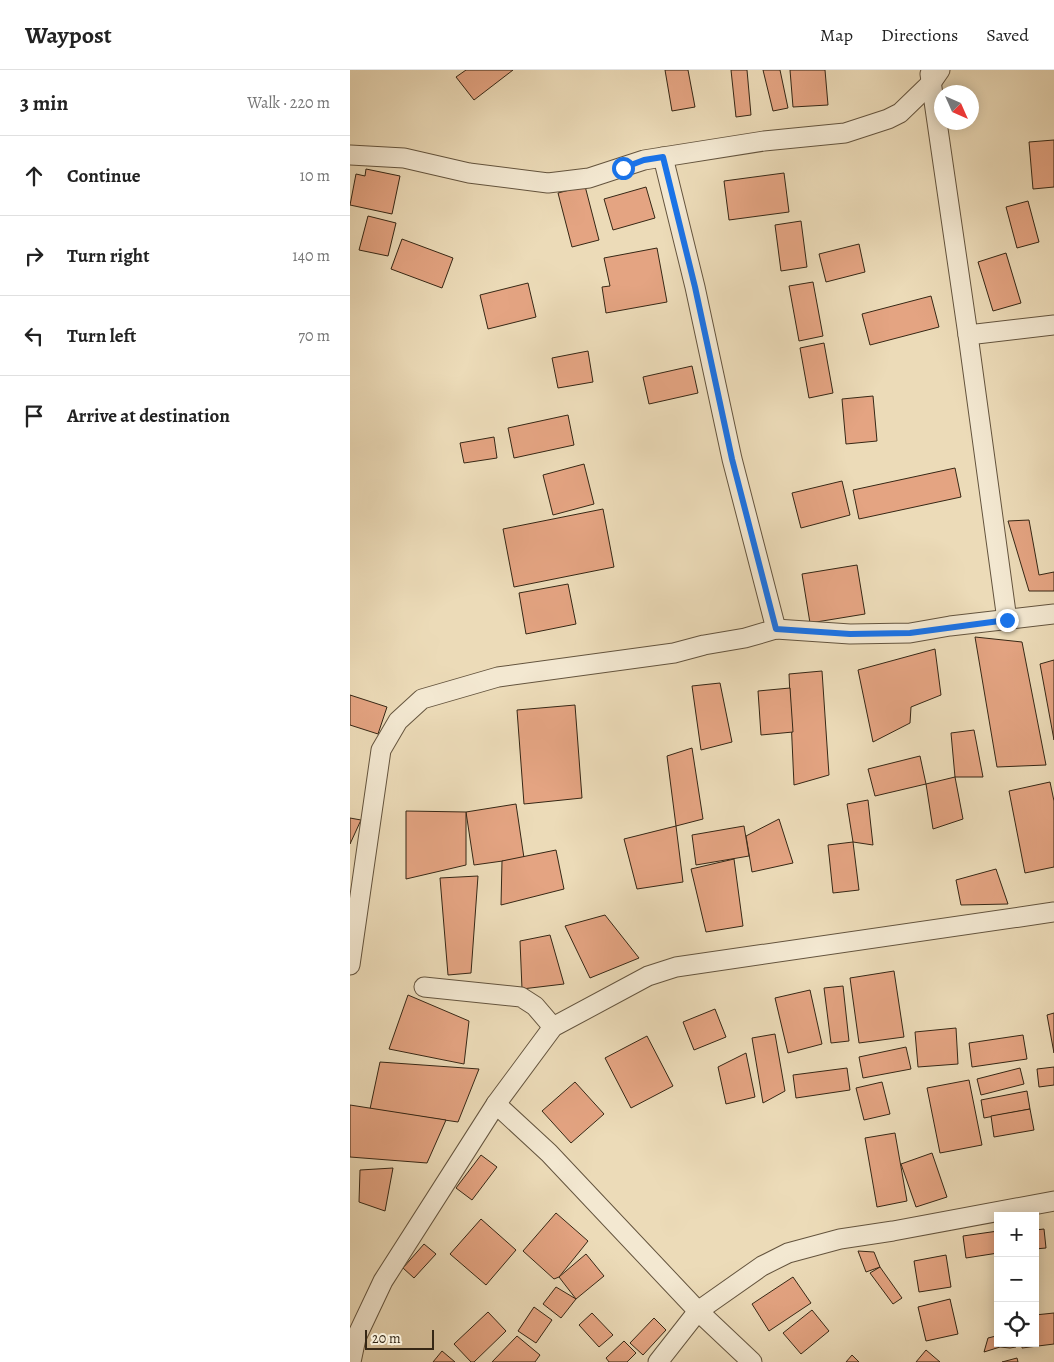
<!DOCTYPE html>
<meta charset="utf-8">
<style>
body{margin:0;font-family:Alegreya,serif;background:#f2f2f2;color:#222}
.controls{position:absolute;right:15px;bottom:15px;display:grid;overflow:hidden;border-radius:0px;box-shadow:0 2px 12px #0003}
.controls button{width:45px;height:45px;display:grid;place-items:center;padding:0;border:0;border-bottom:1px solid #e0e0e0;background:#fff;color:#222;font:25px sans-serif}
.compass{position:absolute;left:584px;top:15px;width:45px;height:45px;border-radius:50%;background:#fff;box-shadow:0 2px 12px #0003;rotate:135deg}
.scale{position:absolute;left:15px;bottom:12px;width:69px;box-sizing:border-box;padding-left:5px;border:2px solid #362715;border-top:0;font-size:14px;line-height:18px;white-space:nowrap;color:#362715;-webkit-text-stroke:4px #f3e8d1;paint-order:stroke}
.stop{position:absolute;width:15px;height:15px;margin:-11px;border:4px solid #1a73e8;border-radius:50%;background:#fff}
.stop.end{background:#1a73e8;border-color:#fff;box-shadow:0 1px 5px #0008}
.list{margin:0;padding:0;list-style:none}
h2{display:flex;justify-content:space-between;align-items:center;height:65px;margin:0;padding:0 20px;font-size:21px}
h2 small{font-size:16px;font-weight:400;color:#767676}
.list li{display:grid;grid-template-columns:32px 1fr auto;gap:15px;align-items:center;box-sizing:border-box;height:80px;padding:0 20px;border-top:1px solid #e0e0e0}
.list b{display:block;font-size:19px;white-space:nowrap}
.list em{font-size:16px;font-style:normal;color:#767676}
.icon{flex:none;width:28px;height:28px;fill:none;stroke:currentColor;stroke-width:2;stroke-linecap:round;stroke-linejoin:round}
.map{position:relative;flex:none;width:704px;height:1292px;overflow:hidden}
header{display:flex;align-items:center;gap:30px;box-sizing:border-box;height:70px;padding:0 25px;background:#fff;border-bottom:1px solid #e0e0e0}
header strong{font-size:24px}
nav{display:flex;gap:28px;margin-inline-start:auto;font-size:18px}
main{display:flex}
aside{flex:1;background:#fff}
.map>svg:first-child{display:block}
.building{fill:#e4a482;stroke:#362715}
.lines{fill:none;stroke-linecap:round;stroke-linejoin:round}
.street-casing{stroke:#64543e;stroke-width:21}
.street{stroke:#f3e8d1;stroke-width:19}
.route{stroke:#1a73e8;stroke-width:6}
</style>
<header>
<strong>Waypost</strong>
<nav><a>Map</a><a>Directions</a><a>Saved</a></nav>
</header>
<main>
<aside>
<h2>3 min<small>Walk · 220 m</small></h2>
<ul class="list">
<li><svg class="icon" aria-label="ahead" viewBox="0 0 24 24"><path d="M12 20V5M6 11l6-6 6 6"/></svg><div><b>Continue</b></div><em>10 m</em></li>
<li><svg class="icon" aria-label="right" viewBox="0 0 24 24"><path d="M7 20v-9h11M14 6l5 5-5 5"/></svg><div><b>Turn right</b></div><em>140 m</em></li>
<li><svg class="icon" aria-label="left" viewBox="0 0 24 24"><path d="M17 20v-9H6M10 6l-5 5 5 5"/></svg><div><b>Turn left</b></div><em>70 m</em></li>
<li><svg class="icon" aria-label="arrive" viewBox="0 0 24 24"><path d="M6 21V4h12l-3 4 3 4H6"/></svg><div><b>Arrive at destination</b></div></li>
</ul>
</aside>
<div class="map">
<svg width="704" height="1292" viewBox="0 0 704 1292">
<rect width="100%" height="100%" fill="#ecdbb8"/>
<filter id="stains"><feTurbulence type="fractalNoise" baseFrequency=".004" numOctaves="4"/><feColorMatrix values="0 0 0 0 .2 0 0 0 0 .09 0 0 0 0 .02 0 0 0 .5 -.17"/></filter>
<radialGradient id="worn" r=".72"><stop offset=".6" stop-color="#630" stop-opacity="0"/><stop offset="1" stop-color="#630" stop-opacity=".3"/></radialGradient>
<g class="building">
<path d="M 116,0 L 163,0 L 124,30 L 106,7 Z"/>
<path d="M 315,0 L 338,0 L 345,37 L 322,41 Z"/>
<path d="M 381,0 L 397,0 L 401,45 L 386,47 Z"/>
<path d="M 413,0 L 430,0 L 438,38 L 423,41 Z"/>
<path d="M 440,0 L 475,0 L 478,35 L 443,37 Z"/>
<path d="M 704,70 L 704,117 L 683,119 L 679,72 Z"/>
<path d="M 16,99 L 50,106 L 42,144 L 0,135 L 6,104 L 15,106 Z"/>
<path d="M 434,103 L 439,142 L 379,150 L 374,111 Z"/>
<path d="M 235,116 L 249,170 L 222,177 L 208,123 Z"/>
<path d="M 296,117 L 305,148 L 263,160 L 254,129 Z"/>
<path d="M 678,131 L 689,172 L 667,178 L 656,137 Z"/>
<path d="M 18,146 L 46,153 L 38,186 L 9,180 Z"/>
<path d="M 451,151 L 457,197 L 431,201 L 425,155 Z"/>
<path d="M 52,169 L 103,188 L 92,218 L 41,199 Z"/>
<path d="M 509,174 L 515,202 L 476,212 L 469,184 Z"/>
<path d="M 307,178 L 317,232 L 256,243 L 252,217 L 260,216 L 254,188 Z"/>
<path d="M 656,183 L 671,233 L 643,241 L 628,192 Z"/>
<path d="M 463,212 L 473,266 L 449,271 L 439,216 Z"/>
<path d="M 178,213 L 186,247 L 138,259 L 130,225 Z"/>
<path d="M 581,226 L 589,257 L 520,275 L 512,244 Z"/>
<path d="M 474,273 L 483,323 L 459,328 L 450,278 Z"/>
<path d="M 238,281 L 243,312 L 208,318 L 202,288 Z"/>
<path d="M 342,296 L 348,323 L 299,334 L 293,307 Z"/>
<path d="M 523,326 L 527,371 L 496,374 L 492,329 Z"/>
<path d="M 218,345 L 224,375 L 164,388 L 158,358 Z"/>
<path d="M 144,367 L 147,388 L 114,393 L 110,373 Z"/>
<path d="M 234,394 L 244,434 L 203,445 L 193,405 Z"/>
<path d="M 605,398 L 611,427 L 509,449 L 503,420 Z"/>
<path d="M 492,411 L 500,445 L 451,458 L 442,423 Z"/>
<path d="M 253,439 L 264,497 L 164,517 L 153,459 Z"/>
<path d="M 679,450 L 689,505 L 704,502 L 704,521 L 679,521 L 658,451 Z"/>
<path d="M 507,495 L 515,544 L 460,553 L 452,504 Z"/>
<path d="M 218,514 L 226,554 L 176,564 L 169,523 Z"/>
<path d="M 625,567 L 672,572 L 696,695 L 647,697 Z"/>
<path d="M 585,579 L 591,625 L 561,637 L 560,653 L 523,672 L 508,600 Z"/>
<path d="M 704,590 L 704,670 L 690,594 Z"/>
<path d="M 472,601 L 479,705 L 444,715 L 439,604 Z"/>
<path d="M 370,613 L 382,672 L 351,680 L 342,616 Z"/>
<path d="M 440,618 L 443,662 L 411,665 L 408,621 Z"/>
<path d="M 0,625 L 37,637 L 28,664 L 0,655 Z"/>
<path d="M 225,635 L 232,728 L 174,734 L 167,640 Z"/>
<path d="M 624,660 L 633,707 L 605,707 L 601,663 Z"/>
<path d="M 342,678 L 353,749 L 326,756 L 317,686 Z"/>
<path d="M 570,686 L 576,714 L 525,726 L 518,699 Z"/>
<path d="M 605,707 L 613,749 L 583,759 L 576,714 Z"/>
<path d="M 700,712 L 704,731 L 704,797 L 675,803 L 659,721 Z"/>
<path d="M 518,730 L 523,775 L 503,772 L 497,734 Z"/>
<path d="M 166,734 L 174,788 L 124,795 L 116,742 Z"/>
<path d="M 56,741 L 116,742 L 116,795 L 56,809 Z"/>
<path d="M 0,748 L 11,750 L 0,774 Z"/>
<path d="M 429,749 L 443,793 L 402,802 L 396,766 Z"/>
<path d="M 326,756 L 333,812 L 287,819 L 274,769 Z"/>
<path d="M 394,756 L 399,786 L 346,795 L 342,765 Z"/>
<path d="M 503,772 L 509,820 L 483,823 L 478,775 Z"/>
<path d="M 206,780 L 214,819 L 151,835 L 152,791 Z"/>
<path d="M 384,789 L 393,856 L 356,862 L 341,799 Z"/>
<path d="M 646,799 L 658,834 L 611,835 L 606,810 Z"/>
<path d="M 128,806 L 121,903 L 98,905 L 90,808 Z"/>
<path d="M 255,845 L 289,888 L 240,908 L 215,856 Z"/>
<path d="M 200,865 L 214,914 L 172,919 L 170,871 Z"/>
<path d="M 544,901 L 554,967 L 509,973 L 500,908 Z"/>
<path d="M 493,916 L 499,971 L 481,973 L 474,918 Z"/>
<path d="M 460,920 L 472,974 L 438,983 L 425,928 Z"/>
<path d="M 58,925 L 119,951 L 114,994 L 39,979 Z"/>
<path d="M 365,939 L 376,967 L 344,980 L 333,952 Z"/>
<path d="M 704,943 L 704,983 L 697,945 Z"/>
<path d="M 606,958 L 608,994 L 568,997 L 565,962 Z"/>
<path d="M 425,964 L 435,1021 L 413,1033 L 402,968 Z"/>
<path d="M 673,965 L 677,989 L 622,997 L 619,973 Z"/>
<path d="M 297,966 L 323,1016 L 281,1038 L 255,988 Z"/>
<path d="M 556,977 L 561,999 L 513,1008 L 509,987 Z"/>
<path d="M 396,983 L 405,1027 L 376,1034 L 368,997 Z"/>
<path d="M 30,992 L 129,999 L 108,1052 L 20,1039 Z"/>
<path d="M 704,997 L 704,1015 L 689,1017 L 687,999 Z"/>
<path d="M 497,998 L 500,1020 L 446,1028 L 443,1005 Z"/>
<path d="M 670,998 L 674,1014 L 631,1025 L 627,1009 Z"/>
<path d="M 619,1010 L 632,1075 L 590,1083 L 577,1018 Z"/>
<path d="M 225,1012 L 254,1044 L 221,1073 L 192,1041 Z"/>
<path d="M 532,1012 L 540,1044 L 514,1050 L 506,1018 Z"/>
<path d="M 677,1021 L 680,1039 L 634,1048 L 631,1030 Z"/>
<path d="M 0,1035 L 96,1050 L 77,1093 L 0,1087 Z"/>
<path d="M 680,1039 L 684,1060 L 644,1067 L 641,1046 Z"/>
<path d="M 545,1063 L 557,1131 L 527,1137 L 515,1068 Z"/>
<path d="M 582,1083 L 597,1127 L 566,1137 L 551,1094 Z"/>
<path d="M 131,1085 L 147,1097 L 122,1130 L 106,1118 Z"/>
<path d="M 43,1098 L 35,1141 L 9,1132 L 10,1100 Z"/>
<path d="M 206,1143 L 238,1171 L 209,1207 L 204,1209 L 173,1181 Z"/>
<path d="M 131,1149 L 166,1180 L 136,1215 L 100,1184 Z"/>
<path d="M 694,1159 L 696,1178 L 685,1179 L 685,1160 Z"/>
<path d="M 648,1161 L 648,1183 L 616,1188 L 613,1166 Z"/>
<path d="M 74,1174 L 86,1184 L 64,1208 L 53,1198 Z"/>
<path d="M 508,1181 L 524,1182 L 530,1197 L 516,1202 Z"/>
<path d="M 236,1184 L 254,1206 L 226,1229 L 209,1207 Z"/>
<path d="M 596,1185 L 601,1217 L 569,1222 L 564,1191 Z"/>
<path d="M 646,1187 L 648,1187 L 648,1241 L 645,1241 Z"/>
<path d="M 530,1197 L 552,1228 L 543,1234 L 520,1203 Z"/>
<path d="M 443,1207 L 461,1233 L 419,1261 L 402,1234 Z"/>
<path d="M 206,1217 L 226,1229 L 211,1248 L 193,1234 Z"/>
<path d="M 600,1229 L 608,1264 L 576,1271 L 568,1237 Z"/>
<path d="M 184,1237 L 202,1250 L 186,1273 L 168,1261 Z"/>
<path d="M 462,1240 L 479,1261 L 451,1284 L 433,1263 Z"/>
<path d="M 138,1242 L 156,1261 L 124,1292 L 121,1292 L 104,1274 Z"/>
<path d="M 242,1243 L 263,1265 L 249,1277 L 229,1255 Z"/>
<path d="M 704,1243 L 704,1274 L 672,1278 L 672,1273 L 685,1273 L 685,1245 Z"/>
<path d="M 304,1248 L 316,1260 L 293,1285 L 280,1273 Z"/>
<path d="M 167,1266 L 190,1285 L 185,1292 L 142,1292 Z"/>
<path d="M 646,1266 L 650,1277 L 634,1282 L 638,1268 Z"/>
<path d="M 274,1271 L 286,1283 L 277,1292 L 259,1292 L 256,1288 Z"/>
<path d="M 650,1273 L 666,1273 L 666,1277 L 660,1278 L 650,1277 Z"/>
<path d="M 576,1280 L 590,1292 L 566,1292 Z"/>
<path d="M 92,1281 L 105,1292 L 83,1292 Z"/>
<path d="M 502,1285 L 509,1292 L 496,1292 Z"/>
<path d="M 667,1288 L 668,1292 L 652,1292 Z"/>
</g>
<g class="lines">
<g class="street-casing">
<g id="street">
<path d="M 580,4 L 618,265 L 657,550"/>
<path d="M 0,85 L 54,88 L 119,103 L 198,113 L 239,108 L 294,90 L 414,71 L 495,63 L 538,49 L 550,43 L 581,13 L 590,0"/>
<path d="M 313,87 L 345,217 L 382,389 L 426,559"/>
<path d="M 618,265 L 704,255"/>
<path d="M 0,895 L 31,680 L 48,651 L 72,629 L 148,607 L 324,583 L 354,575 L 395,568 L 426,559 L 500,564 L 560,563 L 600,556 L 704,544"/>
<path d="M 74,917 L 171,927 L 185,936 L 203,957"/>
<path d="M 146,1034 L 199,1083 L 348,1241 L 402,1292"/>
<path d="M 1,1292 L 6,1268 L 33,1211 L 146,1034 L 203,957 L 298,906 L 326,897 L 704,842"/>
<path d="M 308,1292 L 348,1241 L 412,1196 L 438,1183 L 490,1169 L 543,1161 L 704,1131"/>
</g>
</g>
<use href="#street" class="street"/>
</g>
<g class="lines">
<path class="route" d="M 273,98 L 294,90 L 313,87 L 345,217 L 382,389 L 426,559 L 500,564 L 560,563 L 657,550"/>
</g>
<rect width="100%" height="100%" filter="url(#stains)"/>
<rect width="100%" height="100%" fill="url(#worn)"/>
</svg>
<div class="controls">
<button>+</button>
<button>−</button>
<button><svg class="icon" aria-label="locate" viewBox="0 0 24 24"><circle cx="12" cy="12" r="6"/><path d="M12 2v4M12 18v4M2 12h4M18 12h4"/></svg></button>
</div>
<svg class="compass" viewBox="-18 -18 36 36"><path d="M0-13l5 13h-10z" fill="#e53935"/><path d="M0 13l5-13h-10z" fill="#767676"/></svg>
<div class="scale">20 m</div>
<div class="stop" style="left:273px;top:98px"></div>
<div class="stop end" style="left:657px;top:550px"></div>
</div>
</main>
